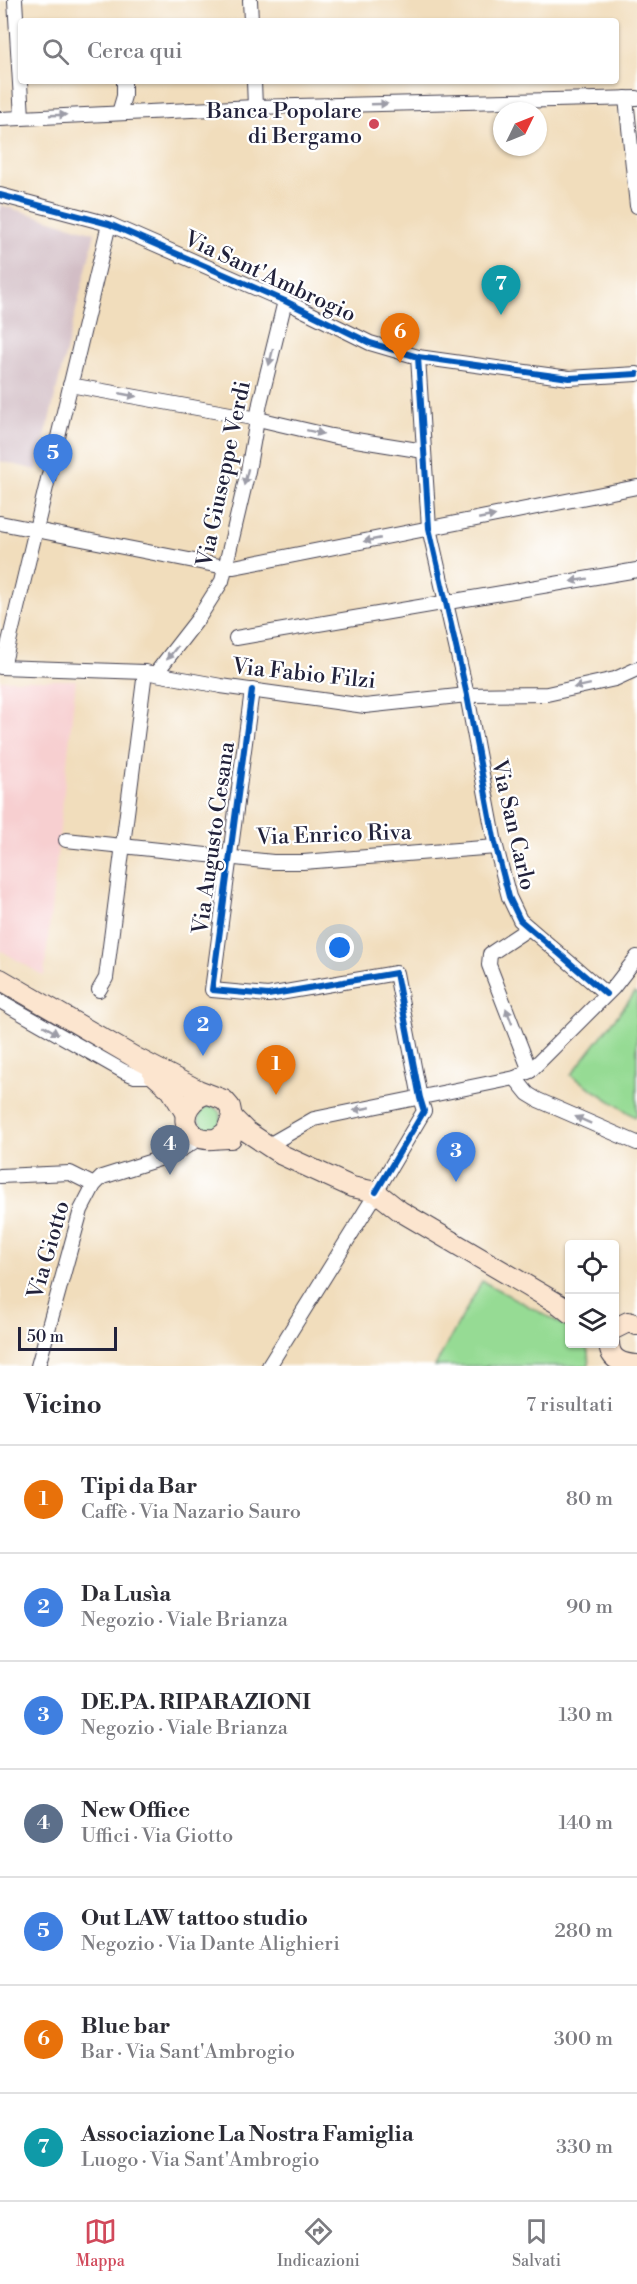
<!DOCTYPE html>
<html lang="it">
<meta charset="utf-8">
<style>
body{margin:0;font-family:"Libre Bodoni",serif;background:#f2f2f3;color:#2b2b33}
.controls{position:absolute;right:18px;bottom:18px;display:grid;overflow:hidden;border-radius:6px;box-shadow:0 2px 4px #0004}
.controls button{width:54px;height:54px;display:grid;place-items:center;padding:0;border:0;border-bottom:2px solid #e1e1e2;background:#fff;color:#2b2b33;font:30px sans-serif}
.compass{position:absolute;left:493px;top:102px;width:54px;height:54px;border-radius:50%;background:#fff;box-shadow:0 2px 4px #0004;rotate:47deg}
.scale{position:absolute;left:18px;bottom:15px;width:99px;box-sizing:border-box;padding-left:6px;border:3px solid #22223b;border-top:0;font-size:16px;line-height:21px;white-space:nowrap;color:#22223b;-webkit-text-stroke:4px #fff;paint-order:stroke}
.you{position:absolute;left:340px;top:948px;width:21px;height:21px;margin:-15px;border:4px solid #fff;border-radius:50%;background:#1a73e8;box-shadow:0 0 0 9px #1a73e833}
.badge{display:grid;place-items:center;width:39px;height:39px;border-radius:50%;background:#d1495b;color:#fff;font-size:20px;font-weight:700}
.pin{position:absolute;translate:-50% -50px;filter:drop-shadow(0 2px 3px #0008)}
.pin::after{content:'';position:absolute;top:32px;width:21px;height:18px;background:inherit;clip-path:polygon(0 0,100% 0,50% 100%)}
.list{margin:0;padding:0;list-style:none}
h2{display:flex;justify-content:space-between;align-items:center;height:78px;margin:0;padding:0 24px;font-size:26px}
h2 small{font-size:20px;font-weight:400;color:#7c7c81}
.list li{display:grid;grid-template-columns:39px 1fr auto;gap:18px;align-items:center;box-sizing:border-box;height:108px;padding:0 24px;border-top:2px solid #e1e1e2}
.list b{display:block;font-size:22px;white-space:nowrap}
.list p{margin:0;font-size:20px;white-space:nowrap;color:#7c7c81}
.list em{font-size:20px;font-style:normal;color:#7c7c81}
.icon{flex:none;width:33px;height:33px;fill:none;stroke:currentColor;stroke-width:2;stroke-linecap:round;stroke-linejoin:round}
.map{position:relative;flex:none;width:637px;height:1366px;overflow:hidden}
.search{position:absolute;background:#fff;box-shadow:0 2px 4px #0004;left:18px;right:18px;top:18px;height:66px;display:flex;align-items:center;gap:15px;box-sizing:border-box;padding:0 21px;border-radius:6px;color:#7c7c81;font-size:22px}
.sheet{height:834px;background:#fff}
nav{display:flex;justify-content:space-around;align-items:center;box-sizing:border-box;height:84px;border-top:2px solid #e1e1e2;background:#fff;font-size:16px;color:#7c7c81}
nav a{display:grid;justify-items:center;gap:3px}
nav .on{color:#d1495b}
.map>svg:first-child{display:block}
.built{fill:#f7cfd0}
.industrial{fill:#d2bdc5}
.green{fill:#96db94;stroke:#5c7e68;stroke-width:1.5}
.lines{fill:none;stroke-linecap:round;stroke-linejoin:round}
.street-casing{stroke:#413e4e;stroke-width:16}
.secondary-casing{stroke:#413e4e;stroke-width:22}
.street{stroke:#fff;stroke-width:14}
.secondary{stroke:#fce5cf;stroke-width:20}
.cycleway-casing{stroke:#fff;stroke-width:10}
.cycleway{stroke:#0057b8;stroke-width:6}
.oneway{fill:#9c9ca7}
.poi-dot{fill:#d1495b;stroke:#fff;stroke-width:2}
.labels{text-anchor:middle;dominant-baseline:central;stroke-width:4.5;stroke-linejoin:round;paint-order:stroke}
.poi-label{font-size:22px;fill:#22223b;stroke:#fff;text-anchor:end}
.street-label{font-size:22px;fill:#22223b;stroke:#fff}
</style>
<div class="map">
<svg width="637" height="1366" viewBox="0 0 637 1366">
<rect width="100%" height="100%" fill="#fff"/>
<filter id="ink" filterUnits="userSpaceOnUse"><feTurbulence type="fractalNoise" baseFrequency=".0167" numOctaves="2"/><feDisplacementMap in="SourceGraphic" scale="12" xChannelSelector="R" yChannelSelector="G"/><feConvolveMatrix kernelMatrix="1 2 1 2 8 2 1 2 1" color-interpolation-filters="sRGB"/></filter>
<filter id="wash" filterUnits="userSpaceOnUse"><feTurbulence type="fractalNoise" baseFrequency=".008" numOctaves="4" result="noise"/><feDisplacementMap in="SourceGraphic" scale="24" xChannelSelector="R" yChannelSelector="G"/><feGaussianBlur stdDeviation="1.35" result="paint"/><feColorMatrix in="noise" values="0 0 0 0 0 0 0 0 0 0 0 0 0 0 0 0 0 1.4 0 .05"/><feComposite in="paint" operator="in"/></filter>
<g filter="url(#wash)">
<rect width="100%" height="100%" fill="#f1ddbc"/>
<path class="built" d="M 0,680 L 76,680 L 44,976 L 0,950 Z"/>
<path class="industrial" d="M 0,205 L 95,233 L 37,470 L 0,461 Z"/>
<g class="green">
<path d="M 635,993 L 637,994 L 637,1114 L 635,1117 L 571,1075 Z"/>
<circle cx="210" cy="1118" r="11"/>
<path d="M 482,1281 L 569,1328 L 570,1344 L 583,1344 L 588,1351 L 589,1366 L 435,1366 Z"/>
</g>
</g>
<g filter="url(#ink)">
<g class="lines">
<g class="street-casing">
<g id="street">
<path d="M 15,0 L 22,117"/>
<path d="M 250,0 L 251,21"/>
<path d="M 254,81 L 255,107"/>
<path d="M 626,98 L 637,206"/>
<path d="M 119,113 L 124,96 L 124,81"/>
<path d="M 0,119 L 255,107 L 637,98"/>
<path d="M 0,195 L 109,224 L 285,301 L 370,343 L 418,357 L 569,378 L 637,374"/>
<path d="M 418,357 L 429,528 L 467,695 L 495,843 L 509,897 L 520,920 L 606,994"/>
<path d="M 70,385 L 258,419 L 331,436 L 424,451"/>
<path d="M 0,523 L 225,567 L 234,567 L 637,487"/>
<path d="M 236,638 L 637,570"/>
<path d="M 0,667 L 145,672 L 221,686 L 365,706 L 467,695 L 547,694 L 615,679 L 637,669"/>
<path d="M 3,667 L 109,224"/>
<path d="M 156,673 L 198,619 L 222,581 L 248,471 L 260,403 L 285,301"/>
<path d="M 252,690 L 212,990 L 268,995 L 396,973 L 420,1098 L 424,1111 L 376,1192"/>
<path d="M 66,840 L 273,862 L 303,862 L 496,847"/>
<path d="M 529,928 L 490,954 L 489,965 L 530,1071"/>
<path d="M 99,990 L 106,978 L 145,672"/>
<path d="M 0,1001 L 123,1071 L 135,1076 L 155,1076"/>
<path d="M 515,1078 L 528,1094 L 538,1100 L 637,1143"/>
<path d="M 267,1146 L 314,1119 L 515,1078 L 530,1071 L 613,988 L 637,957"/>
<path d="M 0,1176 L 70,1173 L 94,1185"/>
<path d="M 38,1366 L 81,1210 L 94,1185 L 102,1177 L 162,1158 L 182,1149 L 200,1138"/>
<path d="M 269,1366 L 371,1202"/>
</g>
</g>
<g class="secondary-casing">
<g id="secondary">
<path d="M 0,979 L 136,1058 L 198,1090 L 224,1100 L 230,1107 L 232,1117 L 226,1132 L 219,1137"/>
<path d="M 153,1074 L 171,1090 L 186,1114"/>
<path d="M 206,1094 C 187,1100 175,1125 198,1137 C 208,1142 220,1137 231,1138"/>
<path d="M 232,1117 L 246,1131 L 282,1155 L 352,1187 L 376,1192 L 400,1211 L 560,1305 L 570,1313"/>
<path d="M 614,1329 L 628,1322 L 637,1325"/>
<path d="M 609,1344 C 610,1360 622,1364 637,1365"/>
</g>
</g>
<use href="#street" class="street"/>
<use href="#secondary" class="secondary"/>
<g class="cycleway-casing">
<g id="cycleway">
<path d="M 0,195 L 109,224 L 285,301 L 370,343 L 418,357 L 569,378 L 637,374"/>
<path d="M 418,357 L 429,528 L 467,695 L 495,843 L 509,897 L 520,920 L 606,994"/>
<path d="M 252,690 L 212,990 L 268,995 L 396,973 L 420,1098 L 424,1111 L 376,1192"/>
</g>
</g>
<use href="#cycleway" class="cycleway"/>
</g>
<defs><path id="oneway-solid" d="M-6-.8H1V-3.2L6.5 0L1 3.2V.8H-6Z" transform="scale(1.5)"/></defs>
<g class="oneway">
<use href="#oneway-solid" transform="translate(379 104) rotate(-2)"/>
<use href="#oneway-solid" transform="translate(58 115) rotate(-2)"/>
<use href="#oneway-solid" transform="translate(271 357) rotate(104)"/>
<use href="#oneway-solid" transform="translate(128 395) rotate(11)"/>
<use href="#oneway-solid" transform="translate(315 432) rotate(12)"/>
<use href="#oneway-solid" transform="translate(246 477) rotate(104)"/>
<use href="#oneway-solid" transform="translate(487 517) rotate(-11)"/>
<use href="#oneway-solid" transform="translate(372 540) rotate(169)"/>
<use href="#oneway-solid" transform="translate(579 580) rotate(171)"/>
<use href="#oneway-solid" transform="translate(172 653) rotate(128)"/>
<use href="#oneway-solid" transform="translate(582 686) rotate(168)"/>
<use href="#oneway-solid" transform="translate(509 1016) rotate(-111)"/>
<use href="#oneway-solid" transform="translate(51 1030) rotate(30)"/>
<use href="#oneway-solid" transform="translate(362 1109) rotate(169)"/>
<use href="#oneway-solid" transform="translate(583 1120) rotate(-156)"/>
</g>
</g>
<circle class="poi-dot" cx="374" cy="124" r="6"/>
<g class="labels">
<g class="poi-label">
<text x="362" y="111">Banca Popolare<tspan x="362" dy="25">di Bergamo</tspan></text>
</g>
<g class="street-label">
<text transform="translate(270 277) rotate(25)">Via Sant'Ambrogio</text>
<text transform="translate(224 474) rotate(-78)">Via Giuseppe Verdi</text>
<text transform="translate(304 674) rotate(6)">Via Fabio Filzi</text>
<text transform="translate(513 825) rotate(77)">Via San Carlo</text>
<text transform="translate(334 835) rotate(-2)">Via Enrico Riva</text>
<text transform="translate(214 838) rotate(-82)">Via Augusto Cesana</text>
<text transform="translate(49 1250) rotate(-74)">Via Giotto</text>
</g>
</g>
</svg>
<div class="controls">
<button><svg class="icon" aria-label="locate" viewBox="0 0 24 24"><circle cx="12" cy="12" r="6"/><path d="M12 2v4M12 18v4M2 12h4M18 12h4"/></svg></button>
<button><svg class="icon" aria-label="layers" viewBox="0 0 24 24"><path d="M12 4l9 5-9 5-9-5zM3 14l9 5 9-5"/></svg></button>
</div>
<svg class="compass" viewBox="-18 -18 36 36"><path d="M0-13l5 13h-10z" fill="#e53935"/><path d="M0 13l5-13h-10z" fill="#7c7c81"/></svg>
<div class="scale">50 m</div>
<div class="you"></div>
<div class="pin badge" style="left:276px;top:1095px;background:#e8710a">1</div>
<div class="pin badge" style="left:203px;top:1056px;background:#3f7fe0">2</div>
<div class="pin badge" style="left:456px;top:1182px;background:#3f7fe0">3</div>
<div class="pin badge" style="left:170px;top:1175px;background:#5c6f8a">4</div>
<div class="pin badge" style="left:53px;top:484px;background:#3f7fe0">5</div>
<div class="pin badge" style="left:400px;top:363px;background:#e8710a">6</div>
<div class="pin badge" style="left:501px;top:315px;background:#0f9aa8">7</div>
<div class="search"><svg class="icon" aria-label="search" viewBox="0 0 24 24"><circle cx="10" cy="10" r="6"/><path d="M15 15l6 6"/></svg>Cerca qui</div>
</div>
<section class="sheet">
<h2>Vicino<small>7 risultati</small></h2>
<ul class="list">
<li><span class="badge" style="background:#e8710a">1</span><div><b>Tipi da Bar</b><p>Caffè · Via Nazario Sauro</p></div><em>80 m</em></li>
<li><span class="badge" style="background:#3f7fe0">2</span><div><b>Da Lusìa</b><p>Negozio · Viale Brianza</p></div><em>90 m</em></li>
<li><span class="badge" style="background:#3f7fe0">3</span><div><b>DE.PA. RIPARAZIONI</b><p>Negozio · Viale Brianza</p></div><em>130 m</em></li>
<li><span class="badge" style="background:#5c6f8a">4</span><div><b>New Office</b><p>Uffici · Via Giotto</p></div><em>140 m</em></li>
<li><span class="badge" style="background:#3f7fe0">5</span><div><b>Out LAW tattoo studio</b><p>Negozio · Via Dante Alighieri</p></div><em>280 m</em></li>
<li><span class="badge" style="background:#e8710a">6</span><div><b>Blue bar</b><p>Bar · Via Sant'Ambrogio</p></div><em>300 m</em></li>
<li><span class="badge" style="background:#0f9aa8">7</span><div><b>Associazione La Nostra Famiglia</b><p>Luogo · Via Sant'Ambrogio</p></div><em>330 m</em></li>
</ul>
</section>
<nav>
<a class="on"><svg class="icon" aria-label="map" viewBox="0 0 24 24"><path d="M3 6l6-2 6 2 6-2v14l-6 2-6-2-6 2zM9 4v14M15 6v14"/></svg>Mappa</a>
<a><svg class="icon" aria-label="directions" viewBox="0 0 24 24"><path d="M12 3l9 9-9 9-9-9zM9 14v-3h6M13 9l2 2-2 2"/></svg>Indicazioni</a>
<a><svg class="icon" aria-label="saved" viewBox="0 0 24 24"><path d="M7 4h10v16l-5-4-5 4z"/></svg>Salvati</a>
</nav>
